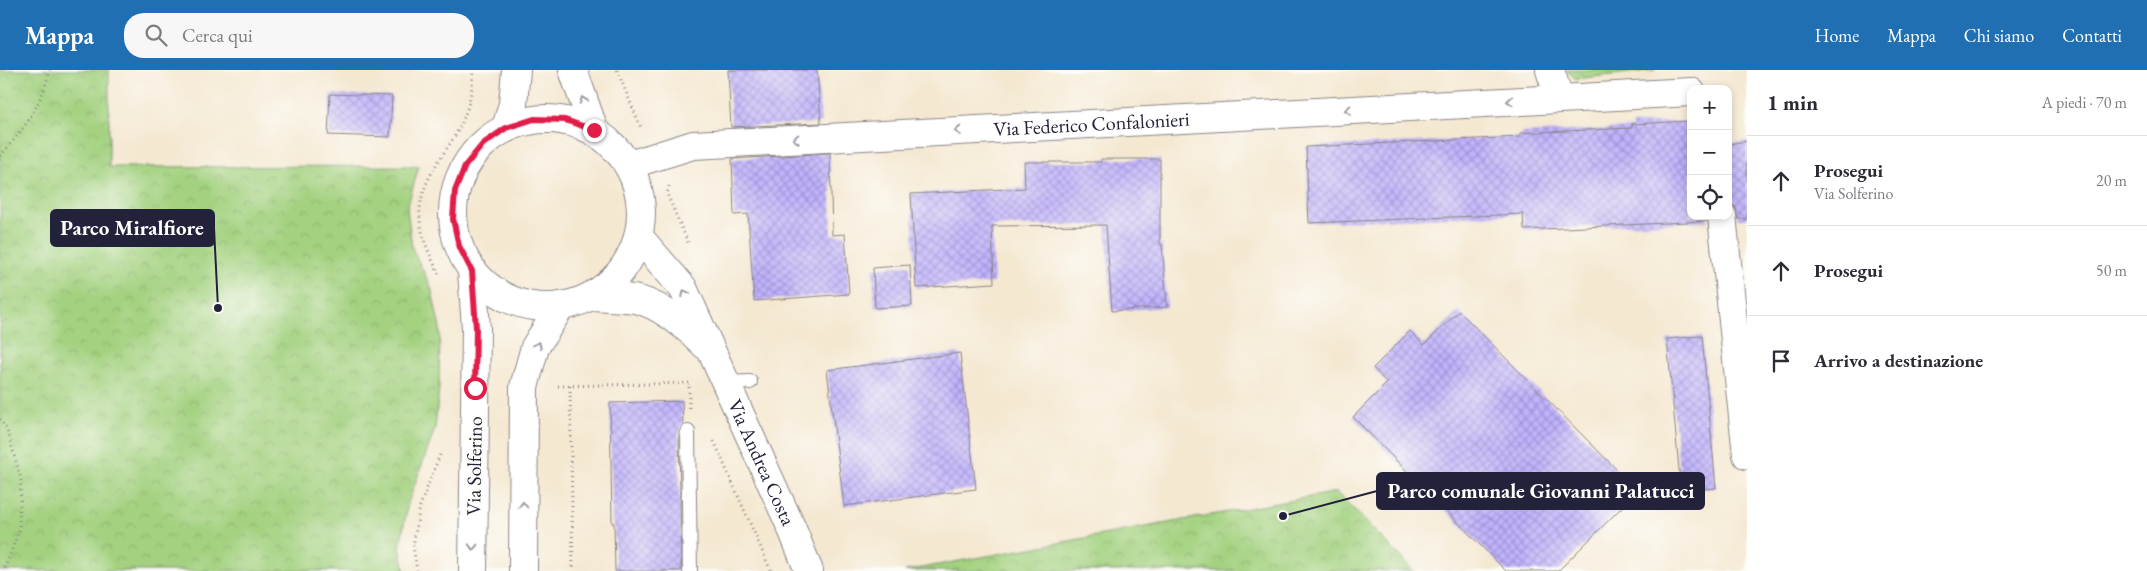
<!DOCTYPE html>
<html lang="it">
<meta charset="utf-8">
<style>
body{margin:0;font-family:"EB Garamond",serif;background:#f7f7f7;color:#2b2b33}
.controls{position:absolute;right:15px;top:15px;display:grid;overflow:hidden;border-radius:10px;box-shadow:0 2px 8px #0003}
.controls button{width:45px;height:45px;display:grid;place-items:center;padding:0;border:0;border-bottom:1px solid #e1e1e2;background:#fff;color:#2b2b33;font:25px sans-serif}
.stop{position:absolute;width:15px;height:15px;margin:-11px;border:4px solid #e11d48;border-radius:50%;background:#fff}
.stop.end{background:#e11d48;border-color:#fff;box-shadow:0 1px 5px #0008}
.list{margin:0;padding:0;list-style:none}
h2{display:flex;justify-content:space-between;align-items:center;height:65px;margin:0;padding:0 20px;font-size:21px}
h2 small{font-size:16px;font-weight:400;color:#7c7c81}
.list li{display:grid;grid-template-columns:32px 1fr auto;gap:15px;align-items:center;box-sizing:border-box;height:90px;padding:0 20px;border-top:1px solid #e1e1e2}
.list b{display:block;font-size:19px;white-space:nowrap}
.list p{margin:0;font-size:16px;white-space:nowrap;color:#7c7c81}
.list em{font-size:16px;font-style:normal;color:#7c7c81}
.icon{flex:none;width:28px;height:28px;fill:none;stroke:currentColor;stroke-width:2;stroke-linecap:round;stroke-linejoin:round}
.map{position:relative;flex:none;width:1747px;height:501px;overflow:hidden}
header{display:flex;align-items:center;gap:30px;box-sizing:border-box;height:70px;padding:0 25px;background:#1f6fb2;color:#fff}
header strong{font-size:24px}
nav{display:flex;gap:28px;margin-inline-start:auto;font-size:18px}
.search{width:350px;height:45px;background:#f7f7f7;display:flex;align-items:center;gap:12px;box-sizing:border-box;padding:0 18px;border-radius:20px;color:#7c7c81;font-size:19px}
main{display:flex}
aside{flex:1;background:#fff}
.map>svg:first-child{display:block}
.park{fill:url(#park-crowns);stroke:#627a5d}
.building{fill:url(#building-cross-hatch)}
.lines{fill:none;stroke-linecap:round;stroke-linejoin:round}
.lane-casing{stroke:#8b8586;stroke-width:16}
.street-casing{stroke:#8b8586;stroke-width:30}
.secondary-casing{stroke:#8b8586;stroke-width:30}
.path{stroke:#8b8586;stroke-width:3;stroke-dasharray:1 4;stroke-linecap:butt}
.lane{stroke:#fff;stroke-width:14}
.street{stroke:#fff;stroke-width:28}
.secondary{stroke:#fff;stroke-width:28}
.oneway{stroke:#9c9ca7}
.route{stroke:#e11d48;stroke-width:6}
.labels{text-anchor:middle;dominant-baseline:central;stroke-width:4;stroke-linejoin:round;paint-order:stroke}
.street-label{font-size:20px;fill:#22223b;stroke:#fdfcf7}
.leader{fill:none;stroke:#22223b;stroke-width:2}
.callout-dot{fill:#22223b;stroke:#fdfcf7;stroke-width:2}
.callout{fill:#22223b;stroke:#22223b;stroke-width:2}
.callout-label{font-size:21px;text-anchor:middle;font-weight:bold;fill:#fff}
</style>
<header>
<strong>Mappa</strong>
<div class="search"><svg class="icon" aria-label="search" viewBox="0 0 24 24"><circle cx="10" cy="10" r="6"/><path d="M15 15l6 6"/></svg>Cerca qui</div>
<nav><a>Home</a><a>Mappa</a><a>Chi siamo</a><a>Contatti</a></nav>
</header>
<main>
<div class="map">
<svg width="1747" height="501" viewBox="0 0 1747 501">
<defs>
<pattern id="park-crowns" width="20" height="18" patternUnits="userSpaceOnUse" patternTransform="scale(1.25)"><rect width="20" height="18" fill="#a3d17f"/><path d="M2 6a3 3 0 1 1 6 0M12 15a3 3 0 1 1 6 0" fill="none" stroke="#8cb36f"/></pattern>
<pattern id="building-cross-hatch" width="8" height="8" patternUnits="userSpaceOnUse" patternTransform="scale(1.25)"><rect width="8" height="8" fill="#c1b3fd"/><path d="M0 0l8 8M0 8l8-8" fill="none" stroke="#9c91ce"/></pattern>
</defs>
<rect width="100%" height="100%" fill="#fdfcf7"/>
<filter id="ink" filterUnits="userSpaceOnUse"><feTurbulence type="fractalNoise" baseFrequency=".02" numOctaves="2"/><feDisplacementMap in="SourceGraphic" scale="10" xChannelSelector="R" yChannelSelector="G"/><feConvolveMatrix kernelMatrix="1 2 1 2 8 2 1 2 1" color-interpolation-filters="sRGB"/></filter>
<filter id="wash" filterUnits="userSpaceOnUse"><feTurbulence type="fractalNoise" baseFrequency=".0096" numOctaves="4" result="noise"/><feDisplacementMap in="SourceGraphic" scale="20" xChannelSelector="R" yChannelSelector="G"/><feGaussianBlur stdDeviation="1.12" result="paint"/><feColorMatrix in="noise" values="0 0 0 0 0 0 0 0 0 0 0 0 0 0 0 0 0 1.4 0 .05"/><feComposite in="paint" operator="in"/></filter>
<g filter="url(#wash)">
<rect width="100%" height="100%" fill="#f4e8d1"/>
<g class="park">
<path d="M 0,0 L 109,0 L 109,97 L 419,96 L 407,138 L 412,178 L 431,217 L 440,258 L 439,318 L 435,359 L 408,433 L 400,477 L 405,501 L 0,501 Z"/>
<path d="M 1566,0 L 1655,0 L 1576,9 Z"/>
<path d="M 1337,422 L 1414,501 L 905,501 Z"/>
</g>
<g id="blocks">
<g class="building">
<path d="M 728,0 L 817,0 L 821,53 L 731,57 Z"/>
<path d="M 330,24 L 392,26 L 390,67 L 328,65 Z"/>
<path d="M 1691,51 L 1691,146 L 1707,146 L 1707,151 L 1524,160 L 1523,144 L 1309,153 L 1306,77 L 1520,67 L 1520,63 L 1632,58 L 1632,54 Z"/>
<path d="M 1747,71 L 1747,149 L 1738,149 L 1735,137 L 1728,132 L 1728,74 Z"/>
<path d="M 830,83 L 832,165 L 845,164 L 849,224 L 754,231 L 748,144 L 734,145 L 732,89 Z"/>
<path d="M 1101,89 L 1160,89 L 1160,174 L 1162,174 L 1167,237 L 1112,241 L 1106,155 L 992,156 L 994,213 L 916,218 L 911,124 L 1025,118 L 1024,92 L 1101,92 Z"/>
<path d="M 910,195 L 912,236 L 875,238 L 873,198 Z"/>
<path d="M 1459,241 L 1638,421 L 1558,501 L 1506,501 L 1353,347 L 1387,313 L 1373,298 L 1410,261 L 1424,275 Z"/>
<path d="M 1702,266 L 1716,418 L 1681,421 L 1667,269 Z"/>
<path d="M 960,283 L 976,419 L 844,436 L 827,300 Z"/>
<path d="M 682,331 L 683,355 L 679,362 L 681,501 L 615,501 L 614,453 L 612,453 L 610,333 Z"/>
</g>
</g>
</g>
<g filter="url(#ink)">
<use href="#blocks" fill-opacity="0" stroke="#8b8586" stroke-width="1"/>
<g class="lines">
<g class="lane-casing">
<g id="lane">
<path d="M 726,313 L 750,312"/>
<path d="M 688,362 L 690,501"/>
</g>
</g>
<g class="street-casing">
<g id="street">
<path d="M 1550,0 L 1559,28"/>
<path id="s1" d="M 629,95 L 693,75 L 1691,22"/>
<path d="M 1722,146 L 1747,385"/>
<path id="s2" d="M 638,166 L 683,218 L 792,459 L 809,501"/>
<path d="M 592,226 C 606,227 620,227 634,229 C 659,233 688,258 705,275"/>
</g>
</g>
<g class="secondary-casing">
<g id="secondary">
<path d="M 573,0 L 594,60"/>
<circle cx="547" cy="143" r="94"/>
<path d="M 506,58 L 513,34 L 516,0"/>
<path d="M 472,201 L 476,258 L 473,501"/>
<path d="M 523,501 L 524,317 L 535,277 L 561,236"/>
</g>
</g>
<g class="path">
<path d="M 617,0 L 641,58"/>
<path d="M 0,86 C 25,58 40,37 50,0"/>
<path d="M 669,116 L 667,124 L 689,175"/>
<path d="M 439,204 C 429,184 418,161 420,138 C 423,111 439,91 453,69 C 466,48 473,25 473,0"/>
<path d="M 558,316 L 689,313"/>
<path d="M 570,316 L 573,501"/>
<path d="M 689,338 L 689,313"/>
<path d="M 0,349 L 7,360 L 21,409 L 19,460 L 4,501"/>
<path d="M 714,371 L 771,501"/>
<path d="M 417,501 L 413,476 L 420,436 L 441,382"/>
</g>
<use href="#lane" class="lane"/>
<use href="#street" class="street"/>
<use href="#secondary" class="secondary"/>
</g>
<defs><path id="oneway-chevron" d="M-2-3.5L2.5 0L-2 3.5" fill="none" stroke-width="1.6" stroke-linecap="round" stroke-linejoin="round" transform="scale(1.25)"/></defs>
<g class="oneway">
<use href="#oneway-chevron" transform="translate(583 30) rotate(-110)"/>
<use href="#oneway-chevron" transform="translate(1510 31) rotate(177)"/>
<use href="#oneway-chevron" transform="translate(1348 40) rotate(177)"/>
<use href="#oneway-chevron" transform="translate(958 61) rotate(177)"/>
<use href="#oneway-chevron" transform="translate(796 69) rotate(177)"/>
<use href="#oneway-chevron" transform="translate(685 223) rotate(-117)"/>
<use href="#oneway-chevron" transform="translate(538 275) rotate(-63)"/>
<use href="#oneway-chevron" transform="translate(523 435) rotate(-90)"/>
<use href="#oneway-chevron" transform="translate(473 477) rotate(91)"/>
</g>
</g>
<g class="lines" filter="url(#ink)">
<path class="route" d="M 475,318 L 476,258 L 472,201 L 459,176 L 453,149 L 455,121 L 465,96 L 483,74 L 506,58 L 534,49 L 565,50 L 594,60"/>
</g>
<g class="labels">
<g class="street-label">
<text stroke="none"><textPath href="#s1" startOffset="466">Via Federico Confalonieri</textPath></text>
<text stroke="none"><textPath href="#s2" startOffset="260">Via Andrea Costa</textPath></text>
<text transform="translate(474 396) rotate(-89)">Via Solferino</text>
</g>
</g>
<path class="leader" d="M218 238L214 158M1283 446L1377 421"/>
<g class="callout-dot">
<circle cx="218" cy="238" r="5"/>
<circle cx="1283" cy="446" r="5"/>
</g>
<g class="callout">
<rect x="51" y="140" width="163" height="36" rx="5"/>
<rect x="1377" y="403" width="327" height="36" rx="5"/>
</g>
<g class="callout-label">
<text x="132" y="165">Parco Miralfiore</text>
<text x="1541" y="428">Parco comunale Giovanni Palatucci</text>
</g>
</svg>
<div class="controls">
<button>+</button>
<button>−</button>
<button><svg class="icon" aria-label="locate" viewBox="0 0 24 24"><circle cx="12" cy="12" r="6"/><path d="M12 2v4M12 18v4M2 12h4M18 12h4"/></svg></button>
</div>
<div class="stop" style="left:475px;top:318px"></div>
<div class="stop end" style="left:594px;top:60px"></div>
</div>
<aside>
<h2>1 min<small>A piedi · 70 m</small></h2>
<ul class="list">
<li><svg class="icon" aria-label="ahead" viewBox="0 0 24 24"><path d="M12 20V5M6 11l6-6 6 6"/></svg><div><b>Prosegui</b><p>Via Solferino</p></div><em>20 m</em></li>
<li><svg class="icon" aria-label="ahead" viewBox="0 0 24 24"><path d="M12 20V5M6 11l6-6 6 6"/></svg><div><b>Prosegui</b></div><em>50 m</em></li>
<li><svg class="icon" aria-label="arrive" viewBox="0 0 24 24"><path d="M6 21V4h12l-3 4 3 4H6"/></svg><div><b>Arrivo a destinazione</b></div></li>
</ul>
</aside>
</main>
